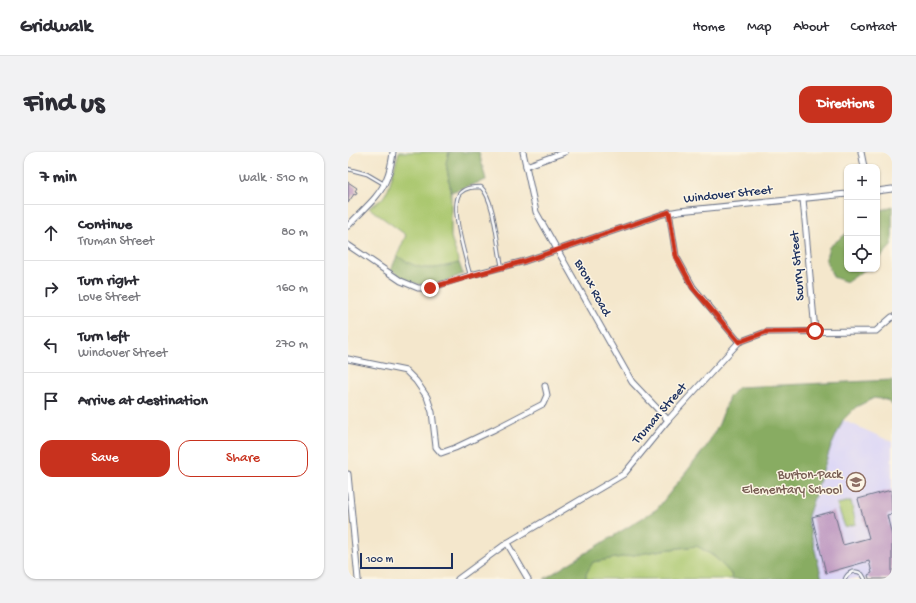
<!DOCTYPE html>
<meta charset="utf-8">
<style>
body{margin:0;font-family:"Gochi Hand",sans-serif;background:#f2f2f3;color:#2b2b33}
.controls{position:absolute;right:12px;top:12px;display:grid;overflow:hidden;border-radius:8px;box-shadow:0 1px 3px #0004}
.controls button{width:36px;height:36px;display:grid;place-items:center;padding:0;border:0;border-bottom:1px solid #e1e1e2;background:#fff;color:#2b2b33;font:20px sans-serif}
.scale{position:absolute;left:12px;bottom:10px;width:93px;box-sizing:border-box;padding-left:4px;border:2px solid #1b2f5e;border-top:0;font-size:11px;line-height:14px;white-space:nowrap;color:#1b2f5e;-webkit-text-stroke:3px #fcf5e5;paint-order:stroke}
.stop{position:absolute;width:12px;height:12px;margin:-9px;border:3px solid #c8321e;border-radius:50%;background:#fff}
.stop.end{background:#c8321e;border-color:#fff;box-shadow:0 1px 4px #0008}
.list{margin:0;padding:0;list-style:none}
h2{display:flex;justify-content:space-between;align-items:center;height:52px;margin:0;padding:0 16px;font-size:17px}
h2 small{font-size:13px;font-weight:400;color:#7c7c81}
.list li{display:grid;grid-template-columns:26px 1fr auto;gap:12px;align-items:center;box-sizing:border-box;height:56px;padding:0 16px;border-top:1px solid #e1e1e2}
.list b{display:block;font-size:15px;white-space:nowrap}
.list p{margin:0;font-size:13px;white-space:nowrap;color:#7c7c81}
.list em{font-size:13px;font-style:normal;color:#7c7c81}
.actions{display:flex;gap:8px;padding:12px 16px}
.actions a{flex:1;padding:9px 0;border:1px solid #c8321e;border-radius:12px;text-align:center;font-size:14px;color:#c8321e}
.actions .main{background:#c8321e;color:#fff}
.icon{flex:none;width:22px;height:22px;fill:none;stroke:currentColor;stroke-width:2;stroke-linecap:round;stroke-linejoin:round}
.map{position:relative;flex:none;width:544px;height:427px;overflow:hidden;border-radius:12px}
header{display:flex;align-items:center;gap:24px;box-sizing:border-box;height:56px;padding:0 20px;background:#fff;border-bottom:1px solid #e1e1e2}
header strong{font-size:19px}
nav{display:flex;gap:22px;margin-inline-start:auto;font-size:14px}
.intro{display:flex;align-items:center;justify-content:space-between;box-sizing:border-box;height:96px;padding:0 24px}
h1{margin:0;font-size:28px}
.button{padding:10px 18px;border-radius:12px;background:#c8321e;color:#fff;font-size:14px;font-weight:700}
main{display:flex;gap:24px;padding:0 24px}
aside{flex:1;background:#fff;border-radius:12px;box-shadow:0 1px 3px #0004}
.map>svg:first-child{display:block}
.built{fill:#dbd6f7}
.green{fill:#abc86f;stroke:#637c66}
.forest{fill:#88ac62;stroke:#526e60}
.building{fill:#c09bc2}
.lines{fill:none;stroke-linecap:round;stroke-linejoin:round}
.service-casing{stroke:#676f84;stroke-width:4.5}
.minor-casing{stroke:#676f84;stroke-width:7}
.service{stroke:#fff;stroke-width:2.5}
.minor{stroke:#fff;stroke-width:5}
.route{stroke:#c8321e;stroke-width:5}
.labels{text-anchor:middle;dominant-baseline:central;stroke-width:3;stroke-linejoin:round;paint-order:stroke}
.street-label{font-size:13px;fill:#1b2f5e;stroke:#fcf5e5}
.education-label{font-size:13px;fill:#785e54;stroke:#fcf5e5;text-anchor:end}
</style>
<header>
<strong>Gridwalk</strong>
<nav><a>Home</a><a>Map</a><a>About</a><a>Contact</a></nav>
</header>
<div class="intro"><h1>Find us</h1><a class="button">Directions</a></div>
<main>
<aside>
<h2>7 min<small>Walk · 510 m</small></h2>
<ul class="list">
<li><svg class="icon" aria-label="ahead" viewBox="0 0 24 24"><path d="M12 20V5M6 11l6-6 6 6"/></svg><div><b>Continue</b><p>Truman Street</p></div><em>80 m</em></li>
<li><svg class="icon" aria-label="right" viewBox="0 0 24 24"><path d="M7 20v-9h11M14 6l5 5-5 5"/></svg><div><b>Turn right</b><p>Love Street</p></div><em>160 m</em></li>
<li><svg class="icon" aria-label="left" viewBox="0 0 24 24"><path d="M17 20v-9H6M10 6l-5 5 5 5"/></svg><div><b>Turn left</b><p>Windover Street</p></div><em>270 m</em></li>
<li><svg class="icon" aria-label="arrive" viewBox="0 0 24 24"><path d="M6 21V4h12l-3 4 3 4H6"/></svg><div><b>Arrive at destination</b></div></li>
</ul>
<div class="actions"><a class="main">Save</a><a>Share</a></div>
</aside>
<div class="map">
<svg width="544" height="427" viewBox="0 0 544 427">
<rect width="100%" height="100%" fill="#fcf5e5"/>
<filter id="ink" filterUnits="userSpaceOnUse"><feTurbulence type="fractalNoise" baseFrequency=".025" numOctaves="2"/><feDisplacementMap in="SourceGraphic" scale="8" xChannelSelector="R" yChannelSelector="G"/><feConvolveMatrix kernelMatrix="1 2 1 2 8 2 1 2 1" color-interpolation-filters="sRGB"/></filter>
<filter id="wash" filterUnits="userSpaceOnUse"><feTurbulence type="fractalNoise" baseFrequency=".012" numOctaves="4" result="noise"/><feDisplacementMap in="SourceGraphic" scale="16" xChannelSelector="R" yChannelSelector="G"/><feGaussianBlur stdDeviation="0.9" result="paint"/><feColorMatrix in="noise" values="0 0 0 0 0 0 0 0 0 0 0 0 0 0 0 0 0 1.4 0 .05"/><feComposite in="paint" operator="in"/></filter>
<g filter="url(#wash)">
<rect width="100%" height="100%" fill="#f4e7cc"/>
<path class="built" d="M 495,268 L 544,290 L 544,427 L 474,427 L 460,374 L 460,364 L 482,297 Z"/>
<g class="green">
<path d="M 51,0 L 101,0 L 98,11 L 103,40 L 103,85 L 111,111 C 83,118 74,120 49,104 L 58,83 L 21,56 L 34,47 L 40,38 Z"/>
<path d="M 503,349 L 508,372 L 497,375 L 489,352 Z"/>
<path d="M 349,394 C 363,402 379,412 385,427 L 238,427 L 238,422 L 244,410 L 315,398 Z"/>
</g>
<g class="forest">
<path d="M 101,0 L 131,0 L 138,28 L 103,40 L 98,11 Z"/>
<path d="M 544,54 L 544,93 L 529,109 L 529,60 Z"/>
<path d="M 499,81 L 499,117 L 518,117 L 499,130 L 485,125 L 478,107 L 481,95 Z"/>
<path d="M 49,104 C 75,120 82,118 111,111 L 115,122 C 105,126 92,132 81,133 C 68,135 53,124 43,118 Z"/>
<path d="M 544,228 L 544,253 L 538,248 L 526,246 L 508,255 L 495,268 L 482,297 L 460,364 L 460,369 L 474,427 L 385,427 L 383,422 L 366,404 L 349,394 L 315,398 L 245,410 L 238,422 L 238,427 L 196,427 L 309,357 L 358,295 L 371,272 L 381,245 L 390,235 Z"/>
</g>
<g id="blocks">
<g class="building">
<path d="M 0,30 L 9,36 L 7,39 L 9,40 L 8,43 L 6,42 L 0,51 Z"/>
<path d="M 543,338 L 544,362 L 539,363 L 544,384 L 544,427 L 521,427 L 520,423 L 524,421 L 521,409 L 478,421 L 464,365 L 486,359 L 495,393 L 521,386 L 510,347 Z"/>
</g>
</g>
</g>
<g filter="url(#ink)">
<use href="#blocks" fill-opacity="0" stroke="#676f84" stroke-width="1"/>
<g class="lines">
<g class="service-casing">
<g id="service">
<path d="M 0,17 L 19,22 L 36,32"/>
<path d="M 122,123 C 118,107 101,53 112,41 C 118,35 126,35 133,35 C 147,48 149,94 154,115"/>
<path d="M 497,427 C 500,420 507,417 514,422 L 517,427"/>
</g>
</g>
<g class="minor-casing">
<g id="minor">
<path d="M 175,0 L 188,60 L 284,230 L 320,268"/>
<path d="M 513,0 L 516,15"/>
<path d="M 178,14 L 217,0"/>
<path d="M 529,39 L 544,37"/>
<path d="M 455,47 L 467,179"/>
<path d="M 321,60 L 328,104 L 345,135 L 391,190"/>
<path d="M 0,74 C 13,59 31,46 38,28 C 42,19 44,9 45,0"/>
<path d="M 0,93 L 53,129 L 70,136 L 82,136 L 123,123 L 177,109 L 315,62 L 331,59 L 499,42"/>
<path d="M 0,207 L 58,219 L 68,229 L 79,245 L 84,260 L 88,295 L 93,301 L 107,296 L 147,277 L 195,252 L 199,243 L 197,234"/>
<path d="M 0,322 L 10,427"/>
<path d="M 159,391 L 180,427"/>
<path d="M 110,427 L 159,391 L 276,322 L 320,268 L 391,190 L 418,180 L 528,179 L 544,165"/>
</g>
</g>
<use href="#service" class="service"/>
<use href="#minor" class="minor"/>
</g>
</g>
<g class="lines" filter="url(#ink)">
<path class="route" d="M 82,136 L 123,124 L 177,109 L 309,64 L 321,60 L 328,104 L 345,136 L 391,190 L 418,180 L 467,179"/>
</g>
<defs>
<g id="school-ring" transform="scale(1)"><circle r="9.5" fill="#fcf5e5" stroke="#8d6e63" stroke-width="1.5"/><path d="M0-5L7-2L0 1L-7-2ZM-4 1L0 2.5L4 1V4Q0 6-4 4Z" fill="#8d6e63"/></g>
</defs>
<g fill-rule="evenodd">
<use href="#school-ring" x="508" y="330"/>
</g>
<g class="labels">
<g class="street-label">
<text transform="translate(380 43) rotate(-6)">Windover Street</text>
<text transform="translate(450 114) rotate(-95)">Scurry Street</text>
<text transform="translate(244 136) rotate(61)">Bronx Road</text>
<text transform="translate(312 262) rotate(-49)">Truman Street</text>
</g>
<g class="education-label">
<text x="494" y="323">Burton-Pack<tspan x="494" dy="15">Elementary School</tspan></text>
</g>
</g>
</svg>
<div class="controls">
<button>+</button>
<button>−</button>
<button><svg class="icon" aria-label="locate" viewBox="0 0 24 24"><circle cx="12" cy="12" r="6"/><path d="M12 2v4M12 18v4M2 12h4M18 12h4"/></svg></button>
</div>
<div class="scale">100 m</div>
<div class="stop" style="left:467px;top:179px"></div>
<div class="stop end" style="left:82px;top:136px"></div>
</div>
</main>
